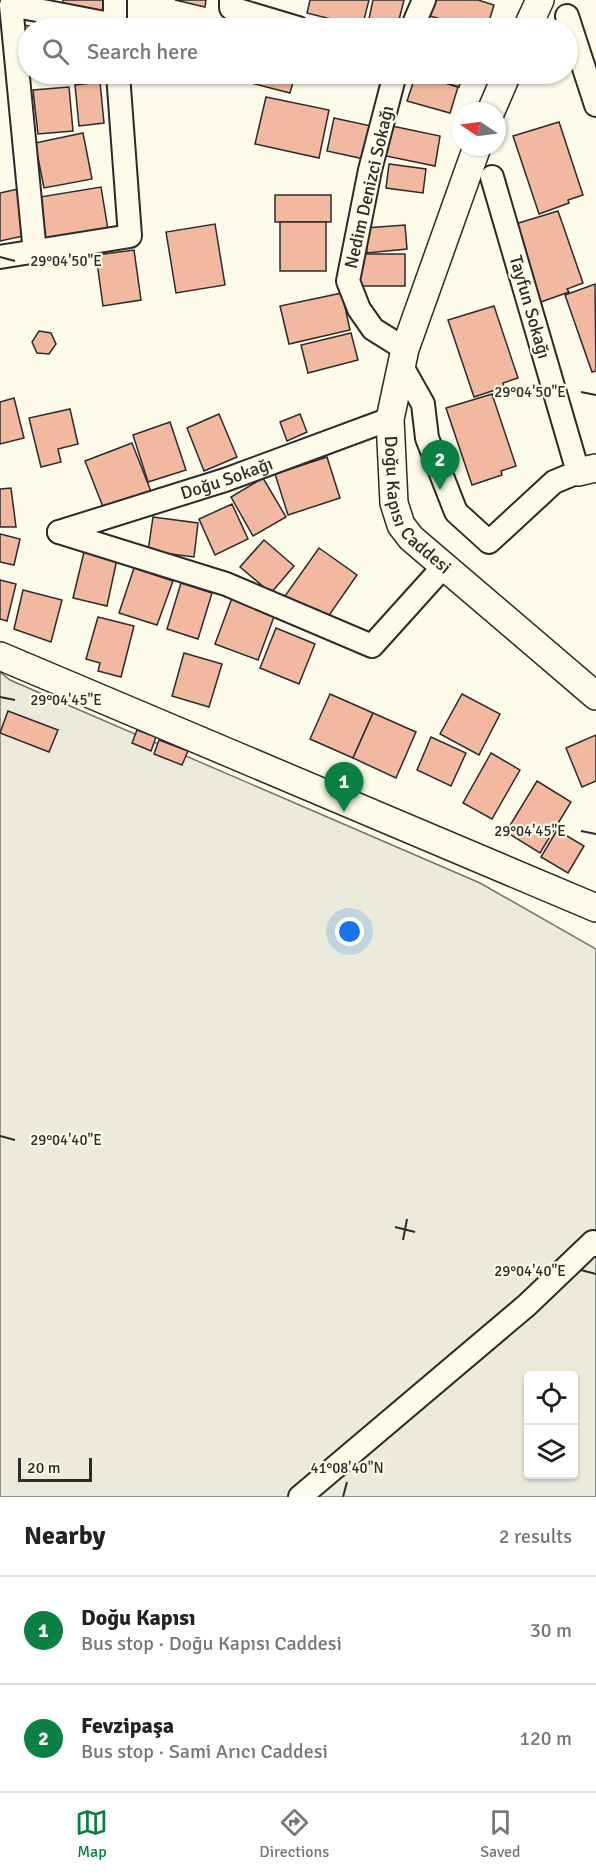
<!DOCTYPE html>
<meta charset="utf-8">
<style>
body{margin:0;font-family:Signika,sans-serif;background:#f2f2f2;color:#222}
.controls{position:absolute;right:18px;bottom:18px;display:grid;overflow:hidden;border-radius:6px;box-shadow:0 2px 4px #0004}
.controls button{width:54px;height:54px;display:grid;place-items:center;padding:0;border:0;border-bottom:2px solid #e0e0e0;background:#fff;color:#222;font:30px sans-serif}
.compass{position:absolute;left:452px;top:102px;width:54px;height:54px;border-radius:50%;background:#fff;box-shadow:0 2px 4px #0004;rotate:283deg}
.scale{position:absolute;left:18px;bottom:15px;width:74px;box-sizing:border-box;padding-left:6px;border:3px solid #2b2b2b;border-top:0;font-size:16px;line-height:21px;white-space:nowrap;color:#2b2b2b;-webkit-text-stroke:4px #fdfbea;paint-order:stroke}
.you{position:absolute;left:350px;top:932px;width:21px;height:21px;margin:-15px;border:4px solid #fff;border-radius:50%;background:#1a73e8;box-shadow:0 0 0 9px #1a73e833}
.badge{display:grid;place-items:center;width:39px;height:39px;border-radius:50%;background:#0b8043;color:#fff;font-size:20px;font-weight:700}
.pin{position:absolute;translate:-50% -50px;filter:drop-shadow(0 2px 3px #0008)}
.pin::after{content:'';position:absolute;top:32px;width:21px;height:18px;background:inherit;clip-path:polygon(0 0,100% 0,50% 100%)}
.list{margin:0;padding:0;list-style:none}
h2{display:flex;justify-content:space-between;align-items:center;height:78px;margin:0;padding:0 24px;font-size:26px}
h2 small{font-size:20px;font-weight:400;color:#767676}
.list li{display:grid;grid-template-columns:39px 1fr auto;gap:18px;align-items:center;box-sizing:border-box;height:108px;padding:0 24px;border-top:2px solid #e0e0e0}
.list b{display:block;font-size:22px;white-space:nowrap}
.list p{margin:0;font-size:20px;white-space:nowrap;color:#767676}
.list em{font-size:20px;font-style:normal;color:#767676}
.icon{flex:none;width:33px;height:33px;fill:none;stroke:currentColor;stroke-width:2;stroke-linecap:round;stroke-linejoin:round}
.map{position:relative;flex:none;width:596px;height:1497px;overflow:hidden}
.search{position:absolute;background:#fff;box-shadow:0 2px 4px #0004;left:18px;right:18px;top:18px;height:66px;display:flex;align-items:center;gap:15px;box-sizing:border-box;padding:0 21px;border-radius:33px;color:#767676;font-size:22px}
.sheet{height:294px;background:#fff}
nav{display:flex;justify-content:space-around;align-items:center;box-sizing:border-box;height:84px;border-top:2px solid #e0e0e0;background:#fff;font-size:16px;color:#767676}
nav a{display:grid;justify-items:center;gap:3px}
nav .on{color:#0b8043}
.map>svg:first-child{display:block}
.green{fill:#ecebdb;stroke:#74746e;stroke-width:1.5;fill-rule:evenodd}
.building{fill:#f2b8a0;stroke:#2b2b2b;stroke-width:1.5}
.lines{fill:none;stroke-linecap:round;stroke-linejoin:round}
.minor-casing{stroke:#2b2b2b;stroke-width:26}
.tertiary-casing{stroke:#2b2b2b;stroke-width:30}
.minor{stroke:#fdfbea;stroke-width:22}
.tertiary{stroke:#fdfbea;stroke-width:27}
.ticks{fill:none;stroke:#2b2b2b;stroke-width:2}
.labels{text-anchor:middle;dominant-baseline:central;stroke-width:4.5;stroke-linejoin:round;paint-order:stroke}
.street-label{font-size:18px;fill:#2b2b2b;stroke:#fdfbea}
.ticks-label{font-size:15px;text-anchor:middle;fill:#2b2b2b;stroke:#fdfbea;stroke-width:4.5;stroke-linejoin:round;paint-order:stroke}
</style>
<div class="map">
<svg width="596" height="1497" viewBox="0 0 596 1497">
<rect width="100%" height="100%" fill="#fdfbea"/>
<path class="green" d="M 0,672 L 10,680 L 480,883 L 596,949 L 596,1497 L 0,1497 ZM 528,1376 L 574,1376 L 574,1474 L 528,1474 Z"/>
<g class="building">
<path d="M 63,0 L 106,0 L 101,17 L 62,6 Z"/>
<path d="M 175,0 L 206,0 L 205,7 Z"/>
<path d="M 310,0 L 369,0 L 362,27 L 307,13 Z"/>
<path d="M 373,0 L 404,0 L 397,28 L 367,28 Z"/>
<path d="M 435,0 L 478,0 L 494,5 L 487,28 L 472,28 L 430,16 Z"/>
<path d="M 23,25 L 44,28 L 28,28 L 28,74 L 39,74 L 24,76 Z"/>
<path d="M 253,74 L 295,74 L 290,93 L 251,83 Z"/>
<path d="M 416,74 L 458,87 L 450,113 L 407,101 Z"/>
<path d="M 416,74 L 463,74 L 459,87 Z"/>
<path d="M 100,82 L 104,123 L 79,126 L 75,85 Z"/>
<path d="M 69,87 L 73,131 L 38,134 L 33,90 Z"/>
<path d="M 266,97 L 329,110 L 319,158 L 255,144 Z"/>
<path d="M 334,118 L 371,126 L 364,159 L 327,151 Z"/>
<path d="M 559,122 L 583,195 L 568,200 L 569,203 L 539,214 L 513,136 Z"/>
<path d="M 392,126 L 440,136 L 435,166 L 386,156 Z"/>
<path d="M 83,133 L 92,179 L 44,188 L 35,143 Z"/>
<path d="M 389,164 L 426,169 L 423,193 L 386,188 Z"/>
<path d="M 101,187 L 108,230 L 41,241 L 34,198 Z"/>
<path d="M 18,189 L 28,235 L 0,241 L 0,193 Z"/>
<rect x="275" y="195" width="56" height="27"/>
<path d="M 558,211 L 583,283 L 567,289 L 569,292 L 538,303 L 512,225 Z"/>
<rect x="280" y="222" width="46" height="49"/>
<path d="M 215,224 L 225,285 L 176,293 L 166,232 Z"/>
<path d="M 405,225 L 407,249 L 367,253 L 365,228 Z"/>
<path d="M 134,250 L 141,300 L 103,306 L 96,255 Z"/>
<rect x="360" y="254" width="45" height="32"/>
<path d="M 595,284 L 596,371 L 592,372 L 565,295 Z"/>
<path d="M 342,293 L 350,330 L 289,344 L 280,306 Z"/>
<path d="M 494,306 L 518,378 L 503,383 L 504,387 L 474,397 L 448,320 Z"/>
<path d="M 39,331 L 51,333 L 56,344 L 49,354 L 37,353 L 32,342 Z"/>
<path d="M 351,333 L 358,360 L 308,373 L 301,345 Z"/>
<path d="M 492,394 L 516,466 L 501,471 L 502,475 L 472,485 L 446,408 Z"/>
<path d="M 14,398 L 24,438 L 0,444 L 0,402 Z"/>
<path d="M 70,409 L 78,444 L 58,449 L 61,462 L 41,467 L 29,418 Z"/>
<path d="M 219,414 L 237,457 L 204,471 L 187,428 Z"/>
<path d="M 300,414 L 307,432 L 287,441 L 280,422 Z"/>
<path d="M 170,422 L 186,470 L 148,482 L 133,435 Z"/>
<path d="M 132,443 L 152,494 L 105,512 L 85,461 Z"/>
<path d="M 327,457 L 340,498 L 288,515 L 275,474 Z"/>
<path d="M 263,478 L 286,517 L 253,536 L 231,497 Z"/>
<path d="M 11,488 L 16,527 L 0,527 L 0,489 Z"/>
<path d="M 232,504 L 248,539 L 215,555 L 199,519 Z"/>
<path d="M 153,517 L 198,523 L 194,557 L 148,551 Z"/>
<path d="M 0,534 L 20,539 L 14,565 L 0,562 Z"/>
<path d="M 264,540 L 294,566 L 271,593 L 240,567 Z"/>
<path d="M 319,548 L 357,575 L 323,624 L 285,596 Z"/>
<path d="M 84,552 L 117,559 L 107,606 L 73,598 Z"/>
<path d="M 134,568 L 173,581 L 157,625 L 119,613 Z"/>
<path d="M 0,580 L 16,584 L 7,621 L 0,619 Z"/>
<path d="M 181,583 L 212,593 L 198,639 L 167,629 Z"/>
<path d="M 23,590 L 62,600 L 51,642 L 14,629 Z"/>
<path d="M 232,598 L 275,614 L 258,660 L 215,644 Z"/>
<path d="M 98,617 L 134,626 L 121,677 L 98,671 L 100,663 L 86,659 Z"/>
<path d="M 276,628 L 315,644 L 299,684 L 260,668 Z"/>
<path d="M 184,653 L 222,664 L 209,707 L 172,696 Z"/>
<path d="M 330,694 L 373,713 L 353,758 L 310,739 Z"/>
<path d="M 462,694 L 500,714 L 479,755 L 440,734 Z"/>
<path d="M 8,711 L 58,730 L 49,752 L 0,733 Z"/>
<path d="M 373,713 L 416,732 L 396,778 L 353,758 Z"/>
<path d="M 137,730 L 156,737 L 151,751 L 132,743 Z"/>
<path d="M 596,735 L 596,781 L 582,787 L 566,748 Z"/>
<path d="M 431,737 L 466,753 L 451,786 L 417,770 Z"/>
<path d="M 159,740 L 188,751 L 182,765 L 154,754 Z"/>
<path d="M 491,753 L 520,770 L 492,819 L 463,803 Z"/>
<path d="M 537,781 L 571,802 L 540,853 L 506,832 Z"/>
<path d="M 557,830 L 584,846 L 568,873 L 541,857 Z"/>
</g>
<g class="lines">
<g class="minor-casing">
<g id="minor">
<path d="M 231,0 L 231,8 L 298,28"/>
<path d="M 567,16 L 596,105"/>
<path d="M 115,28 L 115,0"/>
<path d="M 412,28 L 424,0"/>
<path d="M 395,74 L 370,170 L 348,281 L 359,309 L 373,329 L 405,349"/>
<path d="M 35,253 L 11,5 L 115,25"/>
<path d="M 0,257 L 130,236 L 118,74"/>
<path d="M 401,365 L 423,404 L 427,438 L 456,512 L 489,542 L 554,482 L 578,472 L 492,177"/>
<path d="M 59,532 L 226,584 L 372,646 L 445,565"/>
<path id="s1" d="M 59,532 L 225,480 L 390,419"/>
<path d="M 300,1497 L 527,1305 L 593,1242 L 596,1245"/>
</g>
</g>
<g class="tertiary-casing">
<g id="tertiary">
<path d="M 527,28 L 540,0"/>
<path d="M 491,111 L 507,74"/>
<path id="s2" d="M 477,147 L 405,349 L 390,419 L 394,503 L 401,525 L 411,538 L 596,696"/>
<path d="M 578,472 L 596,468"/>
<path d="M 0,656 L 596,908"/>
</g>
</g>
<use href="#minor" class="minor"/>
<use href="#tertiary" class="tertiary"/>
</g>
<path class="ticks" d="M 0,257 L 15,261M 581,392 L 596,395M 0,697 L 15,700M 581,831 L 596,834M 0,1136 L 15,1140M 395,1227 L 415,1232M 403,1240 L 407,1219M 581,1270 L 596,1274M 343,1497 L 347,1482"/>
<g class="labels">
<g class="street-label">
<text transform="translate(369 187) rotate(-77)">Nedim Denizci Sokağı</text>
<text transform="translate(530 307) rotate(74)">Tayfun Sokağı</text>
<text stroke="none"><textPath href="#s1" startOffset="176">Doğu Sokağı</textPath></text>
<text stroke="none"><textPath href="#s2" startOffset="381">Doğu Kapısı Caddesi</textPath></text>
</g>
</g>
<g class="ticks-label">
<text x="66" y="266">29°04'50"E</text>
<text x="530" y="397">29°04'50"E</text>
<text x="66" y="705">29°04'45"E</text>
<text x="530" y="836">29°04'45"E</text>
<text x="66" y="1145">29°04'40"E</text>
<text x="530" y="1276">29°04'40"E</text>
<text x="347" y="1473">41°08'40"N</text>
</g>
</svg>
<div class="controls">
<button><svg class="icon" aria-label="locate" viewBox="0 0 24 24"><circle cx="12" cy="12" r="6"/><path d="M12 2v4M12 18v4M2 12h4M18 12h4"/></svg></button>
<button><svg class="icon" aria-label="layers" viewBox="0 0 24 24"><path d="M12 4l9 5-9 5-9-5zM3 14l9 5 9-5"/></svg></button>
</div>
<svg class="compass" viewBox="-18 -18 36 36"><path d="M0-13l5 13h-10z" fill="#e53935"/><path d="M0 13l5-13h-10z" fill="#767676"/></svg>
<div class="scale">20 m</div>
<div class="you"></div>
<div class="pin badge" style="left:344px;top:812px">1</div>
<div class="pin badge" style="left:440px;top:490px">2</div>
<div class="search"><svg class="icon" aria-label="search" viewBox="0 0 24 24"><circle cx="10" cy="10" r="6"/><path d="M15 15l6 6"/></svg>Search here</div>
</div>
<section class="sheet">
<h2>Nearby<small>2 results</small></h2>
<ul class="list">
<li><span class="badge">1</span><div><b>Doğu Kapısı</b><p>Bus stop · Doğu Kapısı Caddesi</p></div><em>30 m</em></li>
<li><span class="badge">2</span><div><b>Fevzipaşa</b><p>Bus stop · Sami Arıcı Caddesi</p></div><em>120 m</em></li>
</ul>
</section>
<nav>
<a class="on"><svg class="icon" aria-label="map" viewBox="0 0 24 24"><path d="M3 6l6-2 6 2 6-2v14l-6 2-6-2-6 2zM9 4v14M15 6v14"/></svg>Map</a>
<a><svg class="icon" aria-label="directions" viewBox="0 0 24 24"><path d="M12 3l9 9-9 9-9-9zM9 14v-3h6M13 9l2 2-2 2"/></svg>Directions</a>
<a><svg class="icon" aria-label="saved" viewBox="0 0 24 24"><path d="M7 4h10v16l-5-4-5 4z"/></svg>Saved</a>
</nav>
